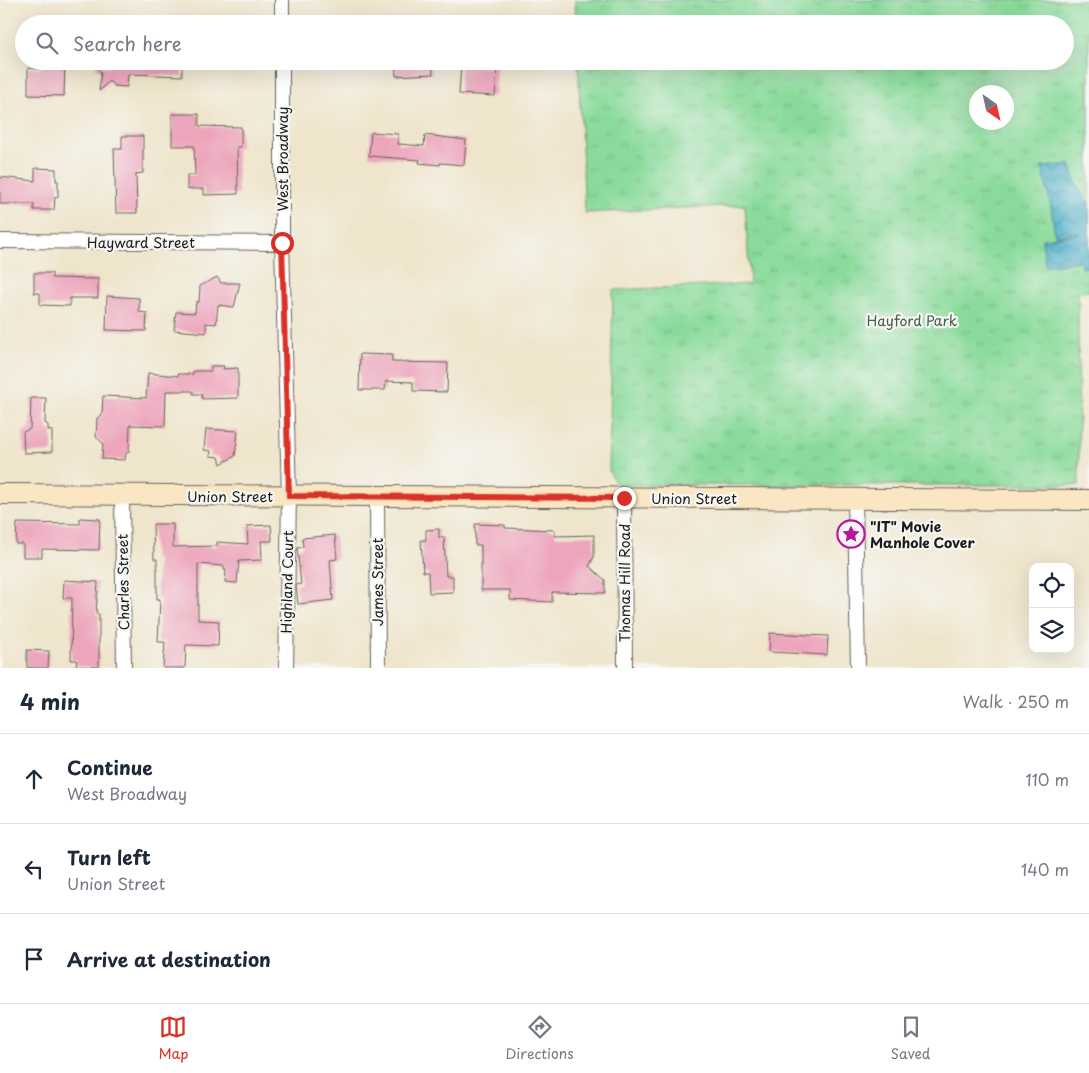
<!DOCTYPE html>
<meta charset="utf-8">
<style>
body{margin:0;font-family:"Playpen Sans",sans-serif;background:#f2f2f3;color:#1f2937}
.controls{position:absolute;right:15px;bottom:15px;display:grid;overflow:hidden;border-radius:10px;box-shadow:0 5px 20px #0002}
.controls button{width:45px;height:45px;display:grid;place-items:center;padding:0;border:0;border-bottom:1px solid #e0e1e3;background:#fff;color:#1f2937;font:25px sans-serif}
.compass{position:absolute;left:969px;top:85px;width:45px;height:45px;border-radius:50%;background:#fff;box-shadow:0 5px 20px #0002;rotate:146deg}
.stop{position:absolute;width:15px;height:15px;margin:-11px;border:4px solid #d93025;border-radius:50%;background:#fff}
.stop.end{background:#d93025;border-color:#fff;box-shadow:0 1px 5px #0008}
.list{margin:0;padding:0;list-style:none}
h2{display:flex;justify-content:space-between;align-items:center;height:65px;margin:0;padding:0 20px;font-size:21px}
h2 small{font-size:16px;font-weight:400;color:#747a83}
.list li{display:grid;grid-template-columns:32px 1fr auto;gap:15px;align-items:center;box-sizing:border-box;height:90px;padding:0 20px;border-top:1px solid #e0e1e3}
.list b{display:block;font-size:19px;white-space:nowrap}
.list p{margin:0;font-size:16px;white-space:nowrap;color:#747a83}
.list em{font-size:16px;font-style:normal;color:#747a83}
.icon{flex:none;width:28px;height:28px;fill:none;stroke:currentColor;stroke-width:2;stroke-linecap:round;stroke-linejoin:round}
.map{position:relative;flex:none;width:1089px;height:668px;overflow:hidden}
.search{position:absolute;background:#fff;box-shadow:0 5px 20px #0002;left:15px;right:15px;top:15px;height:55px;display:flex;align-items:center;gap:12px;box-sizing:border-box;padding:0 18px;border-radius:28px;color:#747a83;font-size:19px}
.sheet{height:335px;background:#fff}
nav{display:flex;justify-content:space-around;align-items:center;box-sizing:border-box;height:70px;border-top:1px solid #e0e1e3;background:#fff;font-size:14px;color:#747a83}
nav a{display:grid;justify-items:center;gap:2px}
nav .on{color:#d93025}
.map>svg:first-child{display:block}
.park{fill:url(#park-tufts);stroke:#537c5c;fill-rule:evenodd}
.water{fill:url(#water-waves);stroke:#326572}
.building{fill:#eda5bc}
.lines{fill:none;stroke-linecap:round;stroke-linejoin:round}
.street-casing{stroke:#66625a;stroke-width:16}
.secondary-casing{stroke:#66625a;stroke-width:22}
.street{stroke:#fff;stroke-width:14}
.secondary{stroke:#fbe6c4;stroke-width:20}
.route{stroke:#d93025;stroke-width:6}
.labels{text-anchor:middle;dominant-baseline:central;stroke-width:4.5;stroke-linejoin:round;paint-order:stroke}
.street-label{font-size:14px;fill:#1c1c1c;stroke:#f6f6f2}
.park-label{font-size:14px;fill:#425f48;stroke:#f6f6f2}
.poi-label{font-size:14px;font-weight:bold;fill:#1c1c1c;stroke:#f6f6f2;text-anchor:start}
</style>
<div class="map">
<svg width="1089" height="668" viewBox="0 0 1089 668">
<defs>
<pattern id="park-tufts" width="24" height="20" patternUnits="userSpaceOnUse" patternTransform="scale(1.25)"><rect width="24" height="20" fill="#8adb9b"/><path d="M3 7l-1-3M5 7V3M7 7l1-3M15 17l-1-3M17 17v-4M19 17l1-3" fill="none" stroke="#76bb85"/></pattern>
<pattern id="water-waves" width="16" height="10" patternUnits="userSpaceOnUse" patternTransform="scale(1.25)"><rect width="16" height="10" fill="#48aec7"/><path d="M0 5q4-4 8 0t8 0" fill="none" stroke="#3b8da1"/></pattern>
</defs>
<rect width="100%" height="100%" fill="#f6f6f2"/>
<filter id="ink" filterUnits="userSpaceOnUse"><feTurbulence type="fractalNoise" baseFrequency=".02" numOctaves="2"/><feDisplacementMap in="SourceGraphic" scale="10" xChannelSelector="R" yChannelSelector="G"/><feConvolveMatrix kernelMatrix="1 2 1 2 8 2 1 2 1" color-interpolation-filters="sRGB"/></filter>
<filter id="wash" filterUnits="userSpaceOnUse"><feTurbulence type="fractalNoise" baseFrequency=".0096" numOctaves="4" result="noise"/><feDisplacementMap in="SourceGraphic" scale="20" xChannelSelector="R" yChannelSelector="G"/><feGaussianBlur stdDeviation="1.12" result="paint"/><feColorMatrix in="noise" values="0 0 0 0 0 0 0 0 0 0 0 0 0 0 0 0 0 1.4 0 .05"/><feComposite in="paint" operator="in"/></filter>
<g filter="url(#wash)">
<rect width="100%" height="100%" fill="#efe5cc"/>
<path class="park" d="M 575,0 L 1089,0 L 1089,291 L 1078,293 L 1079,485 L 620,485 L 615,482 L 609,471 L 613,290 L 750,284 L 745,205 L 585,213 L 578,61 L 1065,61 L 1065,24 L 576,24 ZM 976,92 L 1006,92 L 1006,122 L 976,122 Z"/>
<path class="water" d="M 1070,164 L 1075,181 L 1087,202 L 1089,202 L 1089,267 L 1081,268 L 1080,261 L 1045,266 L 1042,239 L 1080,234 L 1079,233 L 1055,236 L 1051,207 L 1042,167 Z"/>
<g id="blocks">
<g class="building">
<path d="M 42,61 L 65,61 L 64,96 L 28,95 L 28,68 L 41,69 Z"/>
<path d="M 112,61 L 182,61 L 182,76 L 128,74 L 127,87 L 114,86 L 109,81 L 99,91 L 101,72 L 94,66 L 112,67 Z"/>
<path d="M 395,61 L 432,61 L 433,74 L 396,76 Z"/>
<path d="M 461,65 L 497,68 L 495,96 L 459,94 Z"/>
<path d="M 172,114 L 199,114 L 199,126 L 241,127 L 241,147 L 237,147 L 238,194 L 204,195 L 204,189 L 187,189 L 187,175 L 195,175 L 194,146 L 172,146 Z"/>
<path d="M 371,132 L 398,134 L 398,144 L 424,146 L 425,135 L 466,140 L 464,165 L 440,163 L 440,165 L 419,163 L 420,160 L 369,156 Z"/>
<path d="M 122,136 L 143,136 L 143,173 L 136,174 L 137,213 L 116,213 L 114,149 L 122,149 Z"/>
<path d="M 35,168 L 56,169 L 56,181 L 58,181 L 58,197 L 55,197 L 54,210 L 34,210 L 34,204 L 0,204 L 0,177 L 35,181 Z"/>
<path d="M 34,273 L 52,273 L 52,278 L 98,279 L 98,298 L 70,298 L 70,306 L 40,305 L 40,293 L 34,293 Z"/>
<path d="M 217,277 L 221,283 L 240,283 L 234,307 L 218,305 L 216,324 L 206,323 L 206,333 L 174,330 L 176,312 L 195,313 L 196,302 L 199,302 L 200,286 Z"/>
<path d="M 107,296 L 139,298 L 139,312 L 147,313 L 146,331 L 106,330 Z"/>
<path d="M 360,354 L 392,355 L 392,362 L 448,363 L 447,392 L 413,391 L 413,382 L 386,381 L 385,390 L 359,390 Z"/>
<path d="M 211,366 L 224,366 L 223,369 L 238,368 L 238,398 L 202,399 L 202,394 L 193,394 L 193,391 L 166,391 L 165,426 L 130,425 L 129,452 L 126,453 L 125,460 L 102,459 L 103,443 L 96,437 L 97,418 L 102,415 L 103,396 L 146,398 L 148,373 L 178,376 L 178,374 L 193,374 L 193,371 L 211,371 Z"/>
<path d="M 31,398 L 46,398 L 45,423 L 48,425 L 48,430 L 52,431 L 52,452 L 24,453 L 23,432 L 30,429 Z"/>
<path d="M 206,429 L 238,431 L 235,456 L 221,464 L 219,457 L 210,456 L 211,451 L 204,450 Z"/>
<path d="M 80,518 L 100,519 L 99,550 L 42,549 L 42,557 L 23,557 L 23,544 L 16,544 L 17,523 L 80,524 Z"/>
<path d="M 153,524 L 173,524 L 173,547 L 217,546 L 217,542 L 248,544 L 247,526 L 271,525 L 272,541 L 261,541 L 262,560 L 239,561 L 237,583 L 225,582 L 226,570 L 224,570 L 224,566 L 198,564 L 198,620 L 219,621 L 218,646 L 186,645 L 185,668 L 163,668 L 165,642 L 158,642 L 160,599 L 157,599 L 157,559 L 154,559 Z"/>
<path d="M 475,524 L 505,525 L 505,528 L 555,530 L 555,536 L 594,535 L 594,557 L 589,566 L 605,580 L 605,593 L 552,592 L 552,602 L 510,600 L 510,590 L 481,590 L 481,545 L 475,545 Z"/>
<path d="M 439,529 L 439,538 L 444,537 L 446,576 L 453,576 L 453,592 L 429,593 L 428,572 L 423,572 L 421,540 L 426,540 L 426,530 Z"/>
<path d="M 335,535 L 337,559 L 330,560 L 333,600 L 298,604 L 296,585 L 301,584 L 297,548 L 303,547 L 302,538 Z"/>
<path d="M 64,580 L 98,582 L 96,614 L 99,614 L 99,667 L 76,666 L 77,660 L 71,660 L 72,598 L 63,598 Z"/>
<path d="M 770,633 L 828,636 L 827,655 L 769,652 Z"/>
<path d="M 27,650 L 49,651 L 48,668 L 27,668 Z"/>
</g>
</g>
</g>
<g filter="url(#ink)">
<use href="#blocks" fill-opacity="0" stroke="#66625a" stroke-width="1"/>
<g class="lines">
<g class="street-casing">
<g id="street">
<path d="M 282,24 L 282,0"/>
<path d="M 282,61 L 282,243 L 289,496 L 286,668"/>
<path d="M 0,241 L 282,243"/>
<path d="M 122,495 L 124,668"/>
<path d="M 377,496 L 378,668"/>
<path d="M 624,498 L 625,668"/>
<path d="M 855,499 L 858,668"/>
</g>
</g>
<g class="secondary-casing">
<path id="secondary" d="M 0,494 L 1089,500"/>
</g>
<use href="#street" class="street"/>
<use href="#secondary" class="secondary"/>
</g>
</g>
<g class="lines" filter="url(#ink)">
<path class="route" d="M 282,243 L 289,496 L 624,498"/>
</g>
<defs>
<g id="sight-ring" transform="scale(1.4375)"><circle r="9.5" fill="#f6f6f2" stroke="#b5179e" stroke-width="1.5"/><path d="M0-6L1.8-2.2L6-1.7L2.9 1.2L3.7 5.4L0 3.3L-3.7 5.4L-2.9 1.2L-6-1.7L-1.8-2.2Z" fill="#b5179e"/></g>
</defs>
<g fill-rule="evenodd">
<use href="#sight-ring" x="851" y="534"/>
</g>
<g class="labels">
<g class="street-label">
<text transform="translate(282 159) rotate(-90)">West Broadway</text>
<text x="141" y="242">Hayward Street</text>
<text x="230" y="496">Union Street</text>
<text x="694" y="498">Union Street</text>
<text transform="translate(123 582) rotate(-91)">Charles Street</text>
<text transform="translate(287 582) rotate(-89)">Highland Court</text>
<text transform="translate(377 582) rotate(-90)">James Street</text>
<text transform="translate(624 583) rotate(-90)">Thomas Hill Road</text>
</g>
<g class="park-label">
<text x="912" y="320">Hayford Park</text>
</g>
<g class="poi-label">
<text x="870" y="526">"IT" Movie<tspan x="870" dy="16">Manhole Cover</tspan></text>
</g>
</g>
</svg>
<div class="controls">
<button><svg class="icon" aria-label="locate" viewBox="0 0 24 24"><circle cx="12" cy="12" r="6"/><path d="M12 2v4M12 18v4M2 12h4M18 12h4"/></svg></button>
<button><svg class="icon" aria-label="layers" viewBox="0 0 24 24"><path d="M12 4l9 5-9 5-9-5zM3 14l9 5 9-5"/></svg></button>
</div>
<svg class="compass" viewBox="-18 -18 36 36"><path d="M0-13l5 13h-10z" fill="#e53935"/><path d="M0 13l5-13h-10z" fill="#747a83"/></svg>
<div class="stop" style="left:282px;top:243px"></div>
<div class="stop end" style="left:624px;top:498px"></div>
<div class="search"><svg class="icon" aria-label="search" viewBox="0 0 24 24"><circle cx="10" cy="10" r="6"/><path d="M15 15l6 6"/></svg>Search here</div>
</div>
<section class="sheet">
<h2>4 min<small>Walk · 250 m</small></h2>
<ul class="list">
<li><svg class="icon" aria-label="ahead" viewBox="0 0 24 24"><path d="M12 20V5M6 11l6-6 6 6"/></svg><div><b>Continue</b><p>West Broadway</p></div><em>110 m</em></li>
<li><svg class="icon" aria-label="left" viewBox="0 0 24 24"><path d="M17 20v-9H6M10 6l-5 5 5 5"/></svg><div><b>Turn left</b><p>Union Street</p></div><em>140 m</em></li>
<li><svg class="icon" aria-label="arrive" viewBox="0 0 24 24"><path d="M6 21V4h12l-3 4 3 4H6"/></svg><div><b>Arrive at destination</b></div></li>
</ul>
</section>
<nav>
<a class="on"><svg class="icon" aria-label="map" viewBox="0 0 24 24"><path d="M3 6l6-2 6 2 6-2v14l-6 2-6-2-6 2zM9 4v14M15 6v14"/></svg>Map</a>
<a><svg class="icon" aria-label="directions" viewBox="0 0 24 24"><path d="M12 3l9 9-9 9-9-9zM9 14v-3h6M13 9l2 2-2 2"/></svg>Directions</a>
<a><svg class="icon" aria-label="saved" viewBox="0 0 24 24"><path d="M7 4h10v16l-5-4-5 4z"/></svg>Saved</a>
</nav>
